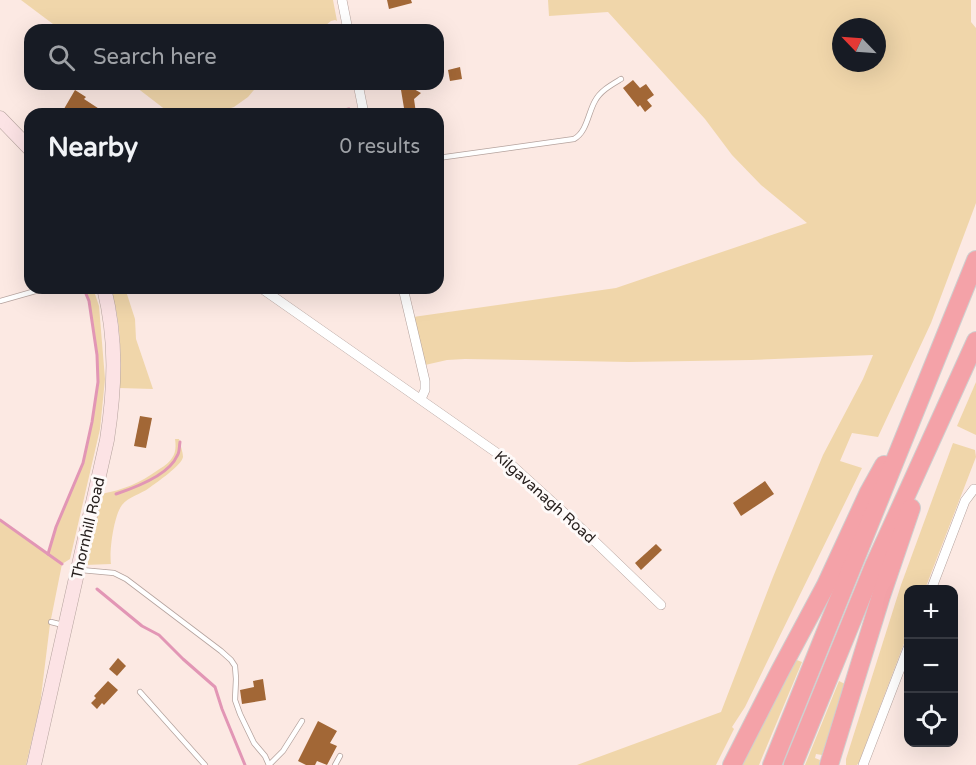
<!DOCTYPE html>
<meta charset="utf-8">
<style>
body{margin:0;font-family:"Varela Round",sans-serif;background:#242831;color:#f1f3f6}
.controls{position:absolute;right:18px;bottom:18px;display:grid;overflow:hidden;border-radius:12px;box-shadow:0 6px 24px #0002}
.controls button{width:54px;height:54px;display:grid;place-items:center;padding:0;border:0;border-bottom:2px solid #363941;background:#171b24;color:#f1f3f6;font:30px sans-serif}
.compass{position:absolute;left:832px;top:18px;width:54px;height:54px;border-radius:50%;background:#171b24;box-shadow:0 6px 24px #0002;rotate:295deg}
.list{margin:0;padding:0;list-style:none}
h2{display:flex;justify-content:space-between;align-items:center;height:78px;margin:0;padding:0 24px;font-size:26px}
h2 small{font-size:20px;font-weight:400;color:#9ea1a6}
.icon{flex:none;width:33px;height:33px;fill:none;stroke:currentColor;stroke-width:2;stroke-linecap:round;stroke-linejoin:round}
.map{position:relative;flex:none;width:976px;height:765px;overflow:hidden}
.search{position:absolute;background:#171b24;box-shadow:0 6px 24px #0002;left:24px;top:24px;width:420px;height:66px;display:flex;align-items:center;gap:15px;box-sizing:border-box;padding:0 21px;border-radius:18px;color:#9ea1a6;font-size:22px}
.panel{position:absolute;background:#171b24;box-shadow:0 6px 24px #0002;left:24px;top:108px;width:420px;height:186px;border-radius:18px}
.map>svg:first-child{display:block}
.green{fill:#f0d6aa;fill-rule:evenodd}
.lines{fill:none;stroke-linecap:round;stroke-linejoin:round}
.stream{stroke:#e296b5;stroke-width:3}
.building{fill:#a26736}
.lane-casing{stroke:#b5a39e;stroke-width:6}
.street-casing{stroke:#b5a39e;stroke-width:10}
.secondary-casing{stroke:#b5a39e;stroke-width:15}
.highway-casing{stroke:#cfcece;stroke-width:20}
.lane{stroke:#fff;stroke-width:4.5}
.street{stroke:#fff;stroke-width:9}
.secondary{stroke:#fce3e5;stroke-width:14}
.highway{stroke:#f4a2a8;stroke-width:18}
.labels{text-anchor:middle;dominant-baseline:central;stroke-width:6;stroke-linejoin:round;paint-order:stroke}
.street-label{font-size:15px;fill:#27201e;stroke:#fefaf9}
</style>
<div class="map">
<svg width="976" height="765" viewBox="0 0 976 765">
<rect width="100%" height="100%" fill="#fce9e3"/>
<g class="green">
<path d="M 21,0 L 333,0 L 337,21 L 335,20 L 331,21 L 320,30 L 61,30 Z"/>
<path d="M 548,0 L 971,0 L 971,22 L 976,28 L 976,203 L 931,323 L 878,437 L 852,433 L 840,461 L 862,468 L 745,707 L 732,727 L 734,729 L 716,765 L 577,765 L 721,712 L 773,577 L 823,455 L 863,379 L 873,355 L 751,360 L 629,362 L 465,359 L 447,360 L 425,365 L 413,317 L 616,288 L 807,223 L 761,185 L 732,155 L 705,119 L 608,12 L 549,16 ZM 841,27 L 877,27 L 877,63 L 841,63 Z"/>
<path d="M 132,84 L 259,84 L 248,97 L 234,107 L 213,114 L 171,114 Z"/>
<path d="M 93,288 L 99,306 L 105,379 L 100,429 L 70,559 L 62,564 L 50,624 L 40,705 L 26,765 L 0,765 L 0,520 L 48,553 L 56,527 L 83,463 L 92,422 L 98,382 L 97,355 L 89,302 L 84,289 Z"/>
<path d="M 110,288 L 125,288 L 135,319 L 136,339 L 153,389 L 119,388 C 122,356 121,319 110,288 Z"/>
<path d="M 976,382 L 976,435 L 957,426 Z"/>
<path d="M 175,439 L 179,439 C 180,444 183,452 183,457 C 182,465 156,483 149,488 C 141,494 128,497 122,505 C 114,515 109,551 111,564 L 85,565 L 101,494 C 123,490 140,483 158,470 C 163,467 169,463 172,458 C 176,453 176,445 175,439 Z"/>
<path d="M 953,443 L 975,450 L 976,457 L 925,589 L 908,590 L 908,633 L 859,762 L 857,765 L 846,765 L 846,759 L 901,585 Z"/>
<path d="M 794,659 L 802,662 L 759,765 L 740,765 Z"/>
<path d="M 839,681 L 845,684 L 822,755 L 816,754 L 815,758 L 820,760 L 819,765 L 805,765 Z"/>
</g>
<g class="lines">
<g class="stream">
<path d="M 324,114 L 349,109"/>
<path d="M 28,172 L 30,174"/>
<path d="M 116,494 C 134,488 169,475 177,456 C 180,452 179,447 180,442"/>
<path d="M 0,520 L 62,564"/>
<path d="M 48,554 L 56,527 L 83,463 L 92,422 L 98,382 L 97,355 L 89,301 L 84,289"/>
<path d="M 97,589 L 142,626 L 159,635 L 183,659 L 215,687 L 222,709 L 245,765"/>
</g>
</g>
<g class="building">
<path d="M 387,0 L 411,0 L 412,3 L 389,9 Z"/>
<path d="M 460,67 L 462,79 L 450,81 L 448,70 Z"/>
<path d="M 633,80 L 640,88 L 646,84 L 654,95 L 647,100 L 652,106 L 645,112 L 640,105 L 638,107 L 623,88 Z"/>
<path d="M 400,84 L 412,84 L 412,88 L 421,93 L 414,99 L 416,113 L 405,114 Z"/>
<path d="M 75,90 L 86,97 L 84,99 L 107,114 L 89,114 L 79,108 L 75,114 L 61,114 Z"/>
<path d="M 140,416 L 152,418 L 146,448 L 134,446 Z"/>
<path d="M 765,481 L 774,494 L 741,516 L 733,503 Z"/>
<path d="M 656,544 L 662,550 L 641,570 L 635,563 Z"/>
<path d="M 118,658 L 126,666 L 117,676 L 109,669 Z"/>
<path d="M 263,679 L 266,700 L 242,704 L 240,690 L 254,687 L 253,681 Z"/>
<path d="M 108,681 L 118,690 L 104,705 L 102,703 L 97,709 L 91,703 L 96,698 L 94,696 Z"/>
<path d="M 318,721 L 337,731 L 330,743 L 337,746 L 327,765 L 317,761 L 315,765 L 306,765 L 298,761 Z"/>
</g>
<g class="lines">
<g class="lane-casing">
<g id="lane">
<path d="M 438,158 L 574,139 C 587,132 588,113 595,101 C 600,91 611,85 621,79"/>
<path d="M 0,301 L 46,288"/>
<path d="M 81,570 L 114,573 L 126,579 L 221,651 L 231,660 L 235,666 L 236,679 L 235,700 L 240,714 L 254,743 L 265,756 L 269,765"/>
<path d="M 51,622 L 63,625"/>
<path d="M 140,692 L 205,765"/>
<path d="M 269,765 L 283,751 L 302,721"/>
<path d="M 335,765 L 340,756"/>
</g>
</g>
<g class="street-casing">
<g id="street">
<path d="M 342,0 L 348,30"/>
<path d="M 358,84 L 364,114"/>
<path d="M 261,288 L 504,458 L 584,531 L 661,605"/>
<path d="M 403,288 L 425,381 L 425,390 L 421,399"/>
<path d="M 931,590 L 965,501 L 974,489"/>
<path d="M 863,765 L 908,648"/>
</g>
</g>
<g class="secondary-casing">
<g id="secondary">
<path d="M 0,118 L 30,149"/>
<path d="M 34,765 L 107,440 C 115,388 117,340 104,288"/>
</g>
</g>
<g class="highway-casing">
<g id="highway">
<path d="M 732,765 L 780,671 L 826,585 L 869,492 L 884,465"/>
<path d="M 772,765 L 976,260"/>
<path d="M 793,765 L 874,566 L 976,341"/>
<path d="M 829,765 L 881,596 L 911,508"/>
</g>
</g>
<use href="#lane" class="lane"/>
<use href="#street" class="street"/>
<use href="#secondary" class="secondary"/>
<use href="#highway" class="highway"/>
</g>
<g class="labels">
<g class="street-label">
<text transform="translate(545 497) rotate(42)">Kilgavanagh Road</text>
<text transform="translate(88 528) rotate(-77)">Thornhill Road</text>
</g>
</g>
</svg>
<div class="controls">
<button>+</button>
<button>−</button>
<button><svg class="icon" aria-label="locate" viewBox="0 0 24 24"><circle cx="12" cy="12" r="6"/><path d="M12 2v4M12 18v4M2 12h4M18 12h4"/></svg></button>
</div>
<svg class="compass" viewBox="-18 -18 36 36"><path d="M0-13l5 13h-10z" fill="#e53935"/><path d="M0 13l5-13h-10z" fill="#9ea1a6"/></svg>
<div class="search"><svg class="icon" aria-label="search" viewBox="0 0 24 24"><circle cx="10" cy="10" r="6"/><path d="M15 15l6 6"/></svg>Search here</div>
<section class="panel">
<h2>Nearby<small>0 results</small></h2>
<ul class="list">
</ul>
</section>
</div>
